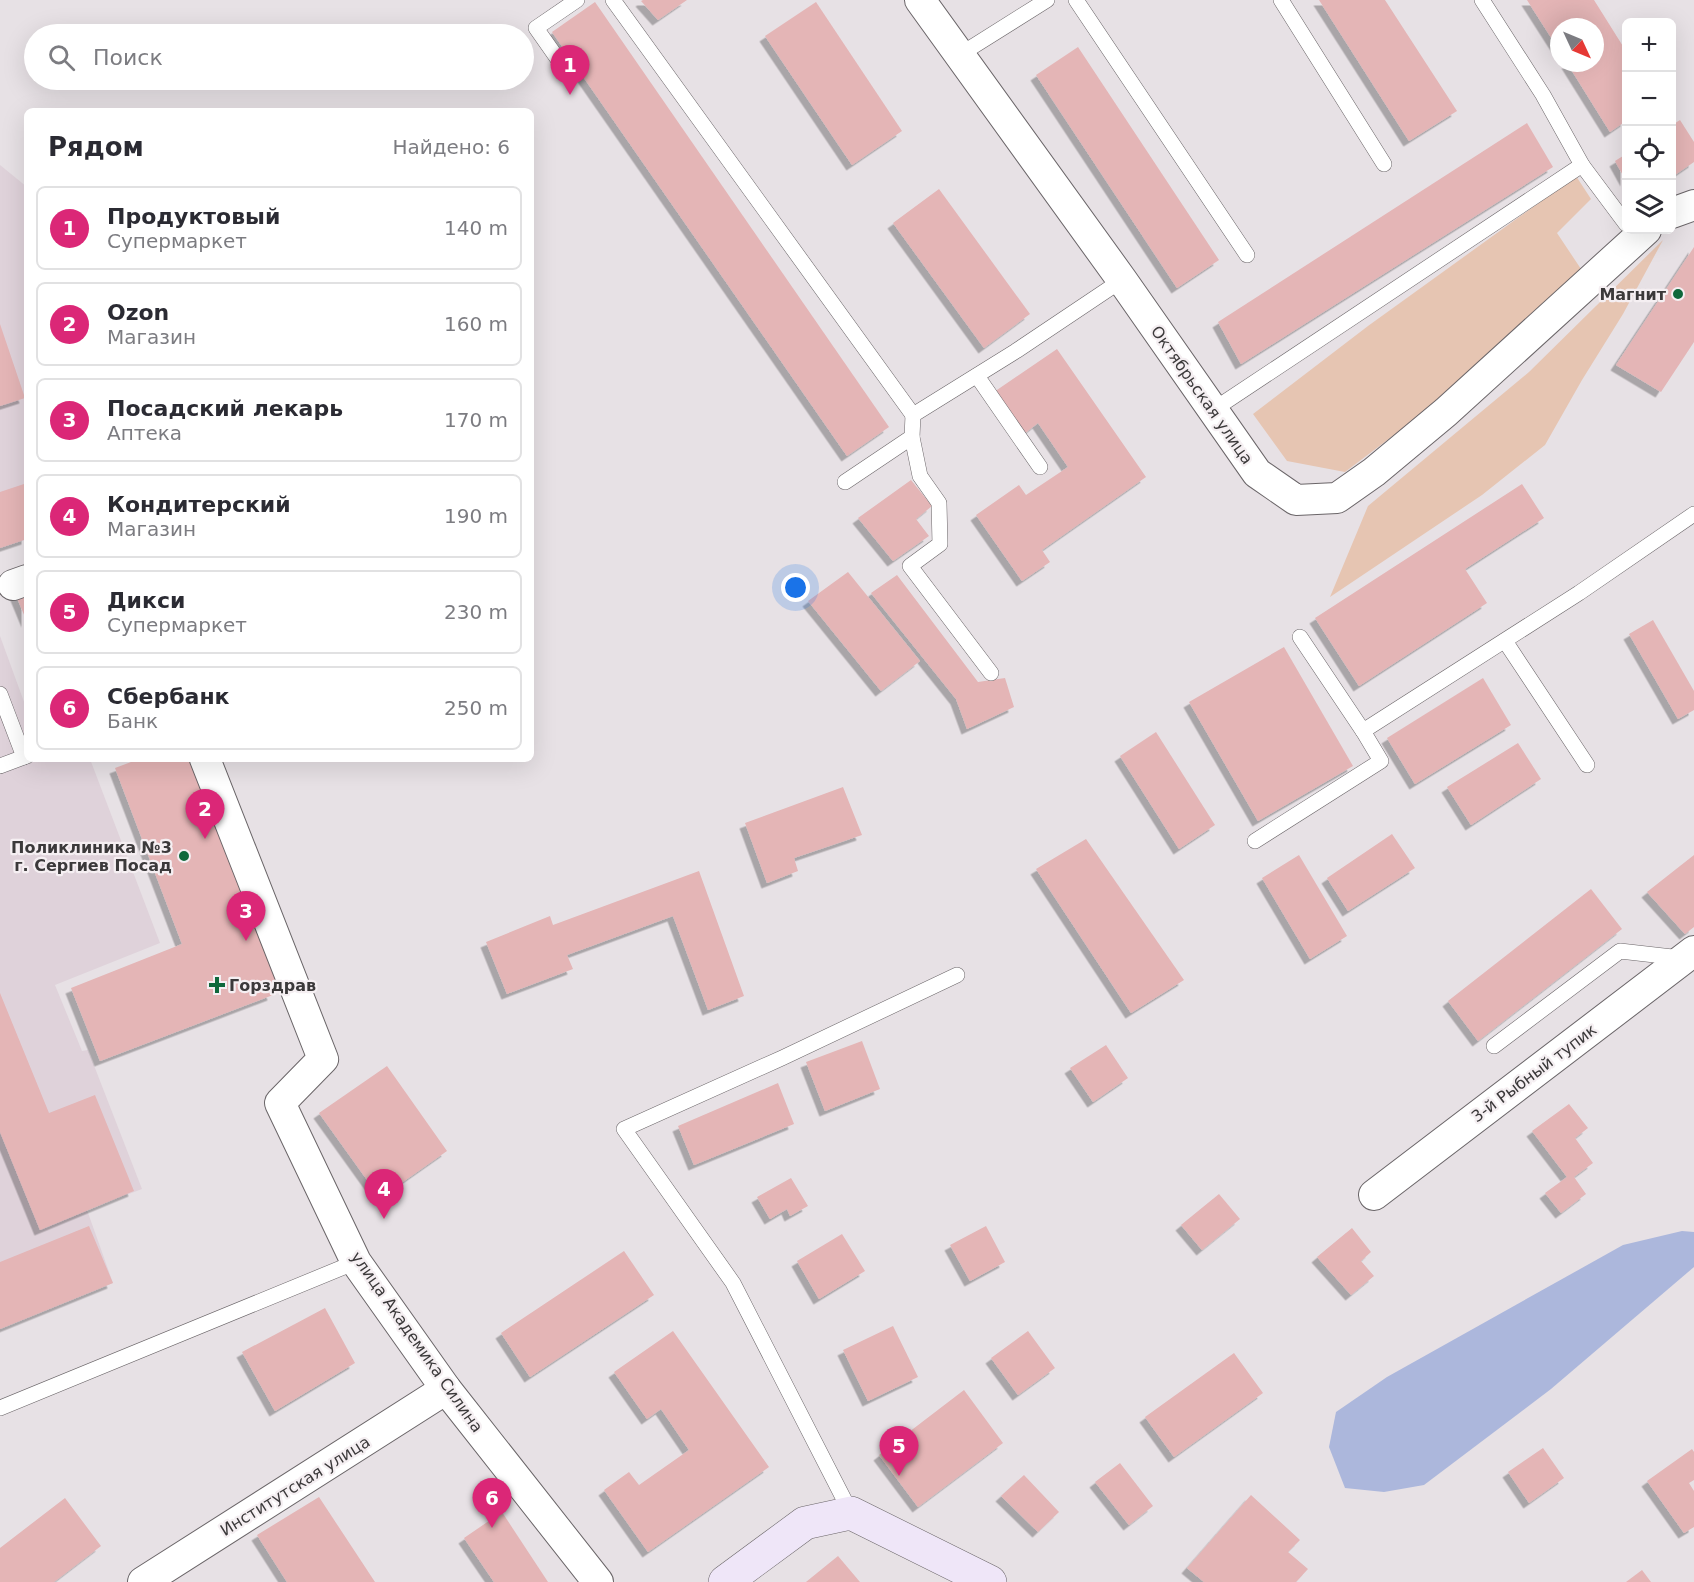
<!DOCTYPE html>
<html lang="ru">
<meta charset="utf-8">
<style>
body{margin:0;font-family:"DejaVu Sans",sans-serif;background:#f7f7f7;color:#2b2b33}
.controls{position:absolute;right:18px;top:18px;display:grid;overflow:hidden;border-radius:9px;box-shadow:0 6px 24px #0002}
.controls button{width:54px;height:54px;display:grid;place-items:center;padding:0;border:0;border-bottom:2px solid #e1e1e2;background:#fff;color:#2b2b33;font:30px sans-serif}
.compass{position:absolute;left:1550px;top:18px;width:54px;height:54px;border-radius:50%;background:#fff;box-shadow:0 6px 24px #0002;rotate:134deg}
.you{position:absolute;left:796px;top:588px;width:21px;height:21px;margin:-15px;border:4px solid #fff;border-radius:50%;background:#1a73e8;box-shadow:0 0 0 9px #1a73e833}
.badge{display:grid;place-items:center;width:39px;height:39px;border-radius:50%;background:#db2777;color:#fff;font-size:20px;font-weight:700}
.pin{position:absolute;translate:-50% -50px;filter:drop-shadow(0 2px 3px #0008)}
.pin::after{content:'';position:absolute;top:32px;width:21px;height:18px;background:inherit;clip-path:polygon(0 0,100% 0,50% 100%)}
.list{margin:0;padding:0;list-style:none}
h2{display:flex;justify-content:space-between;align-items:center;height:78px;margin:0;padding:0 24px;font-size:26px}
h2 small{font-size:20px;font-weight:400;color:#7c7c81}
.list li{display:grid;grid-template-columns:39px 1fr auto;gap:18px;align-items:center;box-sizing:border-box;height:84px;margin:0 12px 12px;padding:0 12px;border:2px solid #e1e1e2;border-radius:9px}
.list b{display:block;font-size:22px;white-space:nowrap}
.list p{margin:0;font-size:20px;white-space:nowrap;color:#7c7c81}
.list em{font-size:20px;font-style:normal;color:#7c7c81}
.icon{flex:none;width:33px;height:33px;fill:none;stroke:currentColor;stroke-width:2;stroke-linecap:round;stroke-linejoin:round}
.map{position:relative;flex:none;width:1694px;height:1582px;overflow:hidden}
.search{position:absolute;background:#fff;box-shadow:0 6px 24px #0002;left:24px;top:24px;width:510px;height:66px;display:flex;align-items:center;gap:15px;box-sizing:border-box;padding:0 21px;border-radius:33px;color:#7c7c81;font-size:22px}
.panel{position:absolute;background:#fff;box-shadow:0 6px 24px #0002;left:24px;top:108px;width:510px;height:654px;border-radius:9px}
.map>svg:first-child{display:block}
.built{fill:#dfd2da}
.green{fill:#e6c5b2}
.water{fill:#acb7dc}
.building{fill:#e4b5b6;filter:url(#shadow)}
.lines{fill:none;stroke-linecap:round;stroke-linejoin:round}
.lane-casing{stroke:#6a6568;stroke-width:16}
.street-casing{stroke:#6a6568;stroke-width:32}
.secondary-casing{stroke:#6a6568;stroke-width:34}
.lane{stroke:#fff;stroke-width:15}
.street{stroke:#fff;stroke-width:30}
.secondary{stroke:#efe6f8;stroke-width:33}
.poi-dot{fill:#0e683b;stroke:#f5eff2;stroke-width:2}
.labels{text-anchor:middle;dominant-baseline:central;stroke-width:4.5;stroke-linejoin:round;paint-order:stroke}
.poi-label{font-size:16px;font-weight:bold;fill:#3b393a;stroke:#f5eff2;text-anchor:end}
.street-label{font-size:16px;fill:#3b393a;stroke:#f5eff2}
</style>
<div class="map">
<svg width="1694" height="1582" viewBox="0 0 1694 1582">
<defs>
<filter id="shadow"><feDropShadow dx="-5.5" dy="5.5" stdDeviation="0" flood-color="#0004"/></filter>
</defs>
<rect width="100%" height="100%" fill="#e7e1e5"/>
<g class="built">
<path d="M 0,165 L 27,187 L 27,539 L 0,548 Z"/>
<path d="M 0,636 L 27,710 L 27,759 L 90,759 L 160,943 L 55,985 L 82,1051 L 88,1050 L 142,1189 L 87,1210 L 113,1283 L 0,1329 Z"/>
</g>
<g class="green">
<path d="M 1576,176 L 1591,199 L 1557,233 L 1583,272 L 1431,407 L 1345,472 L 1287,461 L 1253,414 L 1368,326 Z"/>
<path d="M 1663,240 L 1623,314 L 1582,380 L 1545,445 L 1482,495 L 1330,597 L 1368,506 L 1529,372 Z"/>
</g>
<path class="water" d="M 1682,1231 L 1694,1232 L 1694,1267 L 1551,1389 L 1424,1485 L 1384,1492 L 1345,1488 L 1329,1447 L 1336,1412 L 1387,1377 L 1623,1245 Z"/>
<g class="building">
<path d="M 643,0 L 687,0 L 658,20 L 641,1 Z"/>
<path d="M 1319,0 L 1385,0 L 1457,111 L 1409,141 Z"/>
<path d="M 1527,0 L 1594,0 L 1626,51 L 1626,121 L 1610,132 L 1567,63 L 1595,63 L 1595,27 L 1559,27 L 1559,50 Z"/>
<path d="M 595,2 L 889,427 L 847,456 L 552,32 Z"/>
<path d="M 816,2 L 902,131 L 852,165 L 765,36 Z"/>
<path d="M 1078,47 L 1219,260 L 1177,288 L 1036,75 Z"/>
<path d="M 1680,120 L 1694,142 L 1694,162 L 1672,177 L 1672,125 Z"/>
<path d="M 1527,123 L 1553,167 L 1241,364 L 1218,322 Z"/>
<path d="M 1626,154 L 1626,181 L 1615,161 Z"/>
<path d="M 939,189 L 1030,314 L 984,348 L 893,223 Z"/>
<path d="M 1694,247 L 1694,342 L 1661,392 L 1616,365 Z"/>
<path d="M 0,324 L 25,398 L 0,406 Z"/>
<path d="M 1057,349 L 1146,477 L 1042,550 L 1050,562 L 1022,581 L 976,515 L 1019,485 L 1026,495 L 1068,467 L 1038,423 L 1024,434 L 994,392 Z"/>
<path d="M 911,480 L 932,506 L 916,519 L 929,536 L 893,561 L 858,518 Z"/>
<path d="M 27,483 L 27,539 L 0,548 L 0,492 Z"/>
<path d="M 1522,484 L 1544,518 L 1465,569 L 1487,603 L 1359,686 L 1315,618 Z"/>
<path d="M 848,572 L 920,661 L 881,691 L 808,601 Z"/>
<path d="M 897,575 L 978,682 L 1005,678 L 1014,707 L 967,729 L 956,699 L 871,593 Z"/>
<path d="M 27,589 L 27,622 L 15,593 Z"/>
<path d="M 1653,620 L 1694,691 L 1694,710 L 1678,719 L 1629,634 Z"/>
<path d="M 1284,647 L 1353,766 L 1258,821 L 1189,702 Z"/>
<path d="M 1483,678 L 1511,725 L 1415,784 L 1387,738 Z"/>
<path d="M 1156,732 L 1215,825 L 1179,849 L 1120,756 Z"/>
<path d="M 1518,743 L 1541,779 L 1471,825 L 1447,787 Z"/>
<path d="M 139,759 L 200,759 L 291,981 L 271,989 L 273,995 L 100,1061 L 71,988 L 182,944 L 115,768 Z"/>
<path d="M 843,787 L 862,835 L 794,858 L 798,871 L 767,883 L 745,823 Z"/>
<path d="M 1392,834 L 1415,868 L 1348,911 L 1327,878 Z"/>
<path d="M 1086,839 L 1184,980 L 1131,1013 L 1036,869 Z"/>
<path d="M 1299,855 L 1347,936 L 1310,959 L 1262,878 Z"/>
<path d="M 1694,855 L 1694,927 L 1685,934 L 1647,892 Z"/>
<path d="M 699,871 L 744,996 L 708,1010 L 673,916 L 567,955 L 573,969 L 507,994 L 486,942 L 550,916 L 553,925 Z"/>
<path d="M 1591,889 L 1622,929 L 1478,1041 L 1448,1001 Z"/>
<path d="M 0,993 L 49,1113 L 95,1095 L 134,1191 L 40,1230 L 0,1132 Z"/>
<path d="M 862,1041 L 880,1089 L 825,1111 L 806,1062 Z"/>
<path d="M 1106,1045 L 1128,1078 L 1093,1102 L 1070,1068 Z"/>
<path d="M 387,1066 L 447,1151 L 380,1198 L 319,1113 Z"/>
<path d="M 778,1083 L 794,1124 L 694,1165 L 678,1126 Z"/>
<path d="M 1569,1104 L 1588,1128 L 1575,1138 L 1593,1163 L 1574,1177 L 1586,1194 L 1561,1213 L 1545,1193 L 1567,1177 L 1532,1131 Z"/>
<path d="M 791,1178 L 808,1206 L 790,1216 L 787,1209 L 770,1219 L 757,1197 Z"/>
<path d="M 1219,1194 L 1240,1219 L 1202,1250 L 1181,1225 Z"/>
<path d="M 89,1226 L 113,1283 L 0,1329 L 0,1262 Z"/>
<path d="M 986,1226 L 1005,1262 L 970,1281 L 950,1245 Z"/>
<path d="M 1352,1228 L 1371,1252 L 1361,1261 L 1374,1276 L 1351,1295 L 1317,1257 Z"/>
<path d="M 842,1234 L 865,1271 L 819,1299 L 797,1261 Z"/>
<path d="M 624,1251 L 654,1295 L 530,1377 L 501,1333 Z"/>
<path d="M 325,1308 L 355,1363 L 275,1411 L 242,1352 Z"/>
<path d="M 893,1326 L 918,1377 L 868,1401 L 843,1350 Z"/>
<path d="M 673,1331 L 769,1467 L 648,1552 L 604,1490 L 629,1472 L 639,1485 L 689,1450 L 661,1409 L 647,1419 L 614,1372 Z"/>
<path d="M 1028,1331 L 1055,1368 L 1018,1395 L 991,1358 Z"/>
<path d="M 1234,1353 L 1263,1393 L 1174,1457 L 1145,1417 Z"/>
<path d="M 964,1390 L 1003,1443 L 918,1507 L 879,1455 Z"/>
<path d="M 1543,1448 L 1564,1478 L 1529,1503 L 1508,1472 Z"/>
<path d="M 1692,1449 L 1694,1452 L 1694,1480 L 1689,1483 L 1694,1491 L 1694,1527 L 1684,1533 L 1647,1481 Z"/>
<path d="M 1120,1463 L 1153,1506 L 1129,1525 L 1095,1482 Z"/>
<path d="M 1024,1475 L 1059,1512 L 1038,1532 L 1001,1496 Z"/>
<path d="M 1251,1495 L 1300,1540 L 1288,1552 L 1308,1569 L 1296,1582 L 1204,1582 L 1187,1568 Z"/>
<path d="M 319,1497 L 375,1582 L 287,1582 L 257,1535 Z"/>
<path d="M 65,1498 L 101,1546 L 54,1582 L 0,1582 L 0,1548 Z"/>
<path d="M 502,1512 L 548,1582 L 494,1582 L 464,1538 Z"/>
<path d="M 838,1556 L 860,1582 L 806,1582 Z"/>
<path d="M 1642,1570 L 1651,1582 L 1626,1582 Z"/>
</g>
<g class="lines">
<g class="lane-casing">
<g id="lane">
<path d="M 613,0 L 913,415"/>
<path d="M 1076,0 L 1247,255"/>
<path d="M 1281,0 L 1384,164"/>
<path d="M 1482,0 L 1543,95 L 1582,165 L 1626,224"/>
<path d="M 961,54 L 1047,0"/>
<path d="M 569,75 L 536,28 L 577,0"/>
<path d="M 977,376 L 1040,467"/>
<path d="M 1213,410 L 1582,165"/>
<path d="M 912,437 L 920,476 L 939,503 L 940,544 L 910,566 L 991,673"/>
<path d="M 845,482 L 912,437 L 913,415 L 1016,351 L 1122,280"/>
<path d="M 1300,637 L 1363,731 L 1579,593 L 1694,514"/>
<path d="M 1505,641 L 1587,765"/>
<path d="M 0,694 L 24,757 L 27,756"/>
<path d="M 0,766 L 24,757"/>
<path d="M 1255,841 L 1381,761 L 1363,731"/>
<path d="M 1494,1046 L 1620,951 L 1681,958"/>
<path d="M 0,1408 L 356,1262"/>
<path d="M 851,1513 L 733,1283 L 624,1129 L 782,1058 L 957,975"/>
</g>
</g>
<g class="street-casing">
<g id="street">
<path d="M 920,0 L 1122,280 L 1257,473 L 1296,500 L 1337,498 L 1374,472 L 1446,412 L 1646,230"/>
<path d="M 1672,213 L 1694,205"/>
<path d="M 13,585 L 27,580"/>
<path d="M 205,759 L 323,1059 L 280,1103 L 356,1262 L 446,1389 L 598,1582"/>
<path d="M 1374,1195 L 1694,951"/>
<path d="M 143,1582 L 446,1389"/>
</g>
</g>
<g class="secondary-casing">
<path id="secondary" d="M 725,1582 L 805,1523 L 851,1513 L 990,1582"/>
</g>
<use href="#lane" class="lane"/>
<use href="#street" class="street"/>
<use href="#secondary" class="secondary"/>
</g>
<g class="poi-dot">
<circle cx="1678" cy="294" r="6"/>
<circle cx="184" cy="856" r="6"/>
<path d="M214 976h6v6h6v6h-6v6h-6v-6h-6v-6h6z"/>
</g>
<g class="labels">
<g class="poi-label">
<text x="1666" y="294">Магнит</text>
<text x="172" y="847">Поликлиника №3<tspan x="172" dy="18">г. Сергиев Посад</tspan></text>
<text x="229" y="985" text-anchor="start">Горздрав</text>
</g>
<g class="street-label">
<text transform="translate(1202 395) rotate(55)">Октябрьская улица</text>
<text transform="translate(1534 1073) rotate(-37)">3-й Рыбный тупик</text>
<text transform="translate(417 1342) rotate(55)">улица Академика Силина</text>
<text transform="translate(295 1486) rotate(-32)">Институтская улица</text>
</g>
</g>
</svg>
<div class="controls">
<button>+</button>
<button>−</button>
<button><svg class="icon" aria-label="locate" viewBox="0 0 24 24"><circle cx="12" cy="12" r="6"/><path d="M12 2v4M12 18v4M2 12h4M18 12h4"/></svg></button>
<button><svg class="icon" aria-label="layers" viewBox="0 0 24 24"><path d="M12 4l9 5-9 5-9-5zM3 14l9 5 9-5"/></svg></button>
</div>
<svg class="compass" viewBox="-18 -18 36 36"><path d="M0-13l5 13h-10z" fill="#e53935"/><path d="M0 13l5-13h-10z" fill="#7c7c81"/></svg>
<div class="you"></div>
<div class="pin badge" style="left:570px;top:95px">1</div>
<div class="pin badge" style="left:205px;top:839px">2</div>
<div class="pin badge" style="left:246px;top:941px">3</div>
<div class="pin badge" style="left:384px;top:1219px">4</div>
<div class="pin badge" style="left:899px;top:1476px">5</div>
<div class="pin badge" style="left:492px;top:1528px">6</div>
<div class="search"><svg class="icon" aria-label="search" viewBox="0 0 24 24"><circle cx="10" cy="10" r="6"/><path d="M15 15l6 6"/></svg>Поиск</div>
<section class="panel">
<h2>Рядом<small>Найдено: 6</small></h2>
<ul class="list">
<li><span class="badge">1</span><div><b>Продуктовый</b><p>Супермаркет</p></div><em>140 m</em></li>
<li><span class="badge">2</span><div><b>Ozon</b><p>Магазин</p></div><em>160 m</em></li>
<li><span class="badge">3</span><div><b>Посадский лекарь</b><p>Аптека</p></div><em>170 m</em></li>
<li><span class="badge">4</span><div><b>Кондитерский</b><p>Магазин</p></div><em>190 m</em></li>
<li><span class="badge">5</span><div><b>Дикси</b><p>Супермаркет</p></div><em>230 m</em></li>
<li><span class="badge">6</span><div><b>Сбербанк</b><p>Банк</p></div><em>250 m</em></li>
</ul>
</section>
</div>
